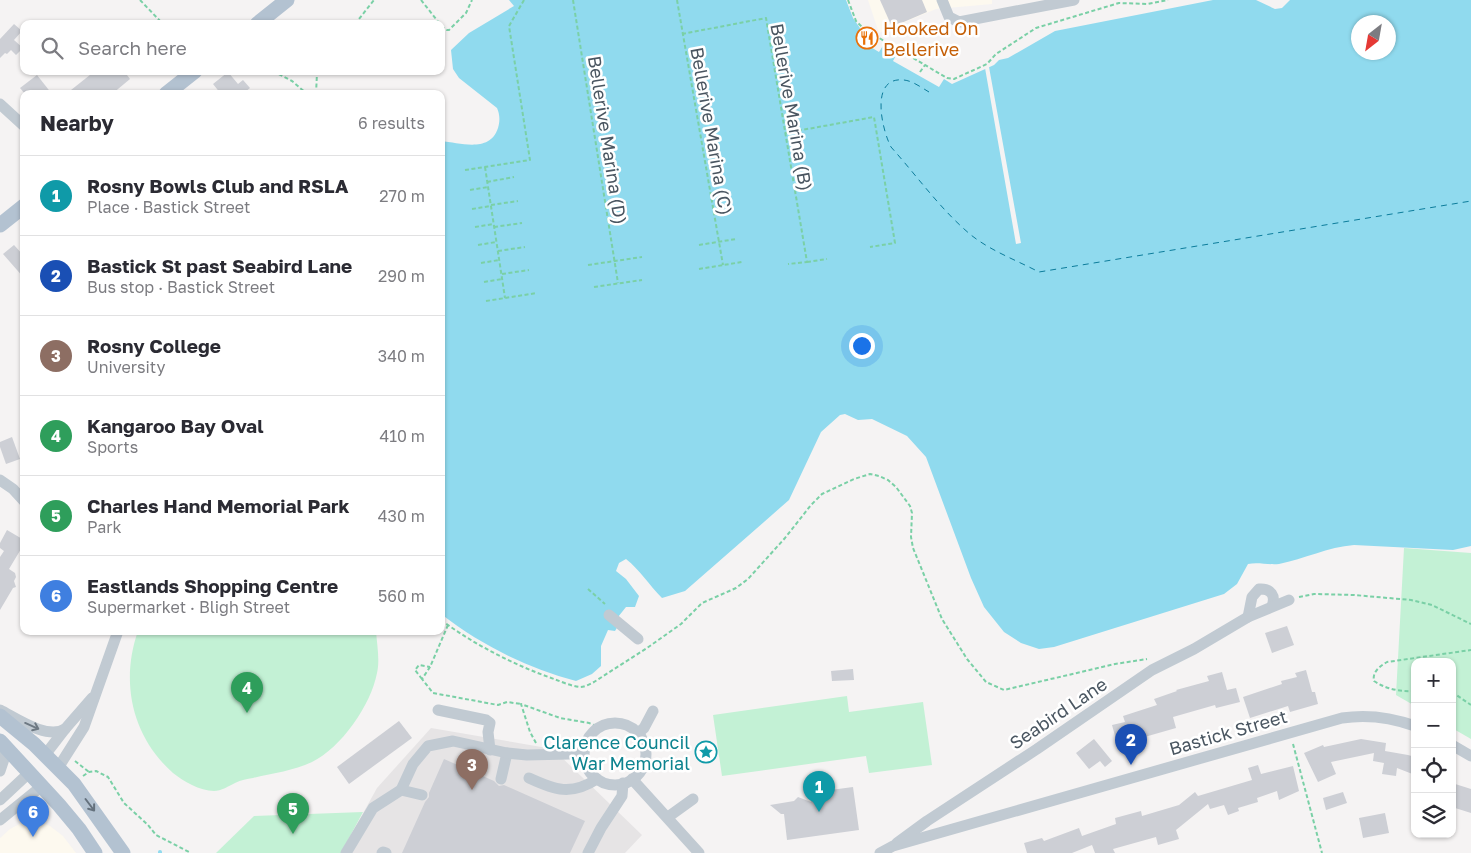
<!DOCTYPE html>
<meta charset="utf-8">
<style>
body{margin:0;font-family:"Golos Text",sans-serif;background:#f7f7f7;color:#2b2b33}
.controls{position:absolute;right:15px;bottom:15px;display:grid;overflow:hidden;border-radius:10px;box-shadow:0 1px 4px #0004}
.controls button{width:45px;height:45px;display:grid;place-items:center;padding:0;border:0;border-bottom:1px solid #e1e1e2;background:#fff;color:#2b2b33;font:25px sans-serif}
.compass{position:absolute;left:1351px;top:15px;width:45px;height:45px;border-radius:50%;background:#fff;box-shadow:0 1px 4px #0004;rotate:211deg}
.you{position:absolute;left:861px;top:345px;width:18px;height:18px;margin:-12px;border:4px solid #fff;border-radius:50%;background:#1a73e8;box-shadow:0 0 0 8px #1a73e833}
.badge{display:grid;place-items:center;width:32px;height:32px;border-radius:50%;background:#7c3aed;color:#fff;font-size:16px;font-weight:700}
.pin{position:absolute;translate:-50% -41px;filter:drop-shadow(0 1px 2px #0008)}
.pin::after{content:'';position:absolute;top:26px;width:18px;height:15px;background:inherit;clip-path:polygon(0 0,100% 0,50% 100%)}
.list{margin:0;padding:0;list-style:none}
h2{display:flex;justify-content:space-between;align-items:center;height:65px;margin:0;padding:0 20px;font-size:21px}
h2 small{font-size:16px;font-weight:400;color:#7c7c81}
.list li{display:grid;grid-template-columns:32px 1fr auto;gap:15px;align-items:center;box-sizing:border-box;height:80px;padding:0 20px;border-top:1px solid #e1e1e2}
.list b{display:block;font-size:19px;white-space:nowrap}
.list p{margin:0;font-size:16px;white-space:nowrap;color:#7c7c81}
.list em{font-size:16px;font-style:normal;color:#7c7c81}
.icon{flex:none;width:28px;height:28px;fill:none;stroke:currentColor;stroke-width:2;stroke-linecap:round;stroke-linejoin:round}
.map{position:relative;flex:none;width:1471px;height:853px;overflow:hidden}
.search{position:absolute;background:#fff;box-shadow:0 1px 4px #0004;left:20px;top:20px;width:425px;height:55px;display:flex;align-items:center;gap:12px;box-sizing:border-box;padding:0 18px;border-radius:10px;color:#7c7c81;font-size:19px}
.panel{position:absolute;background:#fff;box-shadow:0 1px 4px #0004;left:20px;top:90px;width:425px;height:545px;border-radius:10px}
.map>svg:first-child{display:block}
.commercial{fill:#fdf9ef}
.education{fill:#e6e4e5}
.green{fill:#c3f1d5}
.water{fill:#90daee;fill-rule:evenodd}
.pier{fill:#f5f3f3}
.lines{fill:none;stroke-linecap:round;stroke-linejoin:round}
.stream{stroke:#90daee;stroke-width:4}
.ferry{stroke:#0c7c9b;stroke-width:1;stroke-dasharray:6 5;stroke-linecap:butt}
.building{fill:#cdcfd5}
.path{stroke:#7ad0a6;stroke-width:2;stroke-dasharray:4 2.5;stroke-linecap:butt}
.minor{stroke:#c1cad2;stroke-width:11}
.major{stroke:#b3c2d1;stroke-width:15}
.oneway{stroke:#6e7983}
.oneway2{stroke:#64717d}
.labels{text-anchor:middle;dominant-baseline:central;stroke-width:5;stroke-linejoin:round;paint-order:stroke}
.food-label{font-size:18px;fill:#c56008;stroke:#fff;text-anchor:start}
.street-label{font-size:18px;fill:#4a5661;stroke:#fff}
.culture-label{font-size:18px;fill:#0d838f;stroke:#fff;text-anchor:end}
</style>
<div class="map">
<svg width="1471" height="853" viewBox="0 0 1471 853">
<rect width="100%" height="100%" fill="#f5f3f3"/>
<g class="commercial">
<path d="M 868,0 L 992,0 L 992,4 L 936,9 L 879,33 Z"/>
<path d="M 27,820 L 38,820 L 50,826 L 63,836 L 76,853 L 0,853 L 0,838 L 10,829 Z"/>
</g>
<path class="education" d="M 431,728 L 553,749 L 642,835 L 625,853 L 341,853 L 377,788 Z"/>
<g class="green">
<path d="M 1404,548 L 1471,553 L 1471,739 L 1452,728 L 1452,662 L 1415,662 L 1415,706 L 1396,695 Z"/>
<path d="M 138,631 L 376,631 C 377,645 380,660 377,673 C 371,705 341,748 312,762 C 293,771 273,773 253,778 C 247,779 241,780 235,783 C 229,786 221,791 214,791 C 200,791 183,781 173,773 C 132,737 120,682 138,631 Z"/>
<path d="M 847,696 L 849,712 L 923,702 L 932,765 L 869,773 L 866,756 L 722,776 L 713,715 Z"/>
<path d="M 363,812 L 341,853 L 216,853 L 254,816 Z"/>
</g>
<path class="water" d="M 509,0 L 846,0 L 853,18 L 862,31 L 857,39 L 879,52 L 884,44 L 898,52 L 893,61 L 939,87 L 944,79 L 952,84 L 994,65 L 999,60 L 1008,58 L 1055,31 L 1213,0 L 1256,0 L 1275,9 L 1282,8 L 1290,0 L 1471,0 L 1471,546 L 1453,550 L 1354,545 C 1328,547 1304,559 1279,564 C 1268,565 1258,562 1248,564 L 1237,584 L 1224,594 L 1054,647 L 1039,649 L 1021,643 L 1004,632 L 984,607 L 971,578 L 926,457 L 907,436 L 872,419 L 858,420 L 845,414 L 840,415 L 821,432 L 789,500 L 685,591 L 662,598 C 649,585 640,570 626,559 L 619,563 L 616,571 L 626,579 L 639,596 L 635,607 L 626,607 L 614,622 L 618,626 L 615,631 L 608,630 L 601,646 L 601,666 L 592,674 L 576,681 C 527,668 481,645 441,614 L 441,141 C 461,143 490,153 498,128 C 500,121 500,115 497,108 L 459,78 L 453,69 L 451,50 L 469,33 L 514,6 ZM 1358,22 L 1388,22 L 1388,52 L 1358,52 Z"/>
<path class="pier" d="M 989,64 L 989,67 L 1021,243 L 1016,244 L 985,68 L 985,66 Z"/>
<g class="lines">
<path class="stream" d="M 160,853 L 160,852"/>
<path class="ferry" d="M 929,92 C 922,88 913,81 904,80 C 869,76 882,130 891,147 C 917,176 941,210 971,235 C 991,251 1016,260 1039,272 L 1471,201"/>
</g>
<g class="building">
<path d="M 880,0 L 922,0 L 927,12 L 892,27 Z"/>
<path d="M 14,24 L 22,31 L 14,40 L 23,48 L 16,55 L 11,50 L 7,54 L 5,53 L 0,58 L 0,39 Z"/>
<path d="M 95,71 L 124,71 L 130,79 L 112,94 L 66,94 Z"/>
<path d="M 228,72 L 238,84 L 243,80 L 250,88 L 245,92 L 246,94 L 221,94 L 213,84 Z"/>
<path d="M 37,75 L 52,94 L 25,94 L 20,88 Z"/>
<path d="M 14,245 L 24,256 L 24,278 L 3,254 Z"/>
<path d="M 12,437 L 20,459 L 6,464 L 0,447 L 0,442 Z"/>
<path d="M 7,530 L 24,540 L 24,544 L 9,569 L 15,573 L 16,577 L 14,581 L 16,587 L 13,588 L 0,610 L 0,557 L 4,551 L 0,548 L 0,543 Z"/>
<path d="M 1287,626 L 1294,645 L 1272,653 L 1265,633 Z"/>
<path d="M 853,669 L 854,680 L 832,681 L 831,671 Z"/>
<path d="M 1306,670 L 1312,692 L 1315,692 L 1318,704 L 1290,712 L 1288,706 L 1250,718 L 1243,697 L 1282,684 L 1281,681 L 1297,677 L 1295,673 Z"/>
<path d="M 1222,672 L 1227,690 L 1236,688 L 1240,702 L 1216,708 L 1215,705 L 1173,717 L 1176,728 L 1134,740 L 1134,738 L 1117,743 L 1112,725 L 1125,722 L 1123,716 L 1157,705 L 1154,699 L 1177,691 L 1176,690 L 1209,681 L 1207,676 Z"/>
<path d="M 399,721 L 412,738 L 349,784 L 337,767 Z"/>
<path d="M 1094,739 L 1112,761 L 1105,767 L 1100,761 L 1089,769 L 1076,753 Z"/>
<path d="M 1361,739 L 1386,743 L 1385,751 L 1408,755 L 1415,757 L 1415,775 L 1397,768 L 1396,776 L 1382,774 L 1384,763 L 1373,761 L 1374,753 L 1331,762 L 1336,774 L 1318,782 L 1304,753 L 1323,745 L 1324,747 Z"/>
<path d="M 444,759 L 494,781 L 499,786 L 504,785 L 585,821 L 570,853 L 402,853 L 425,802 L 429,797 L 429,793 Z"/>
<path d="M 1258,765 L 1261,774 L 1293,766 L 1299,791 L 1279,800 L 1277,791 L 1257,798 L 1258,802 L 1238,808 L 1239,811 L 1228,815 L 1224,805 L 1210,809 L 1208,804 L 1176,830 L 1179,839 L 1158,845 L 1156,837 L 1113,849 L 1115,853 L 1095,853 L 1092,845 L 1072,853 L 1027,853 L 1024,843 L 1042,838 L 1044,841 L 1079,828 L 1082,836 L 1116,824 L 1115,818 L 1141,811 L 1142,816 L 1179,805 L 1195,792 L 1198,796 L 1252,780 L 1248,768 Z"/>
<path d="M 1452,783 L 1471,789 L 1471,813 L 1452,807 Z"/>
<path d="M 853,787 L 859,830 L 787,840 L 784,814 L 781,814 L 770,805 L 794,801 L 798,797 L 811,802 L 810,796 L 824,794 L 823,791 Z"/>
<path d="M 1343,792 L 1347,803 L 1326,810 L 1323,798 Z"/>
<path d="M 1385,813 L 1389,833 L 1363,838 L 1359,818 Z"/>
</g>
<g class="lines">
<g class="path">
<path d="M 140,0 L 163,24"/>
<path d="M 421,0 L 440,24"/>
<path d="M 573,0 L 618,283"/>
<path d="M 677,0 L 723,265"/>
<path d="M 848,0 L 856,21 L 864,29 L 947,78 L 954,79 L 987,64 L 996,54 L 1036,28 L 1119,3 L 1147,4 L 1168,0"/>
<path d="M 355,24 L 374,0"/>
<path d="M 441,26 L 447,30 L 449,30 L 466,13 L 472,0"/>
<path d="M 682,34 L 766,18 L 807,262 L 788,264"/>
<path d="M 273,71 L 292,81 L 307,94"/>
<path d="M 920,72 L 925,65"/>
<path d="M 316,94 L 317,73 L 319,71"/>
<path d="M 785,133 L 874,117 L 895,243 L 870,247"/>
<path d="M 485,167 L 505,298"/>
<path d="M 465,170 L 530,160 L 509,26 L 524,0"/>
<path d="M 487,182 L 514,177"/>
<path d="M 470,190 L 488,187"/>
<path d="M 491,205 L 518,201"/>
<path d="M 472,209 L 491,206"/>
<path d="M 475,227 L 494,224"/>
<path d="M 494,227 L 522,223"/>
<path d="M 478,245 L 496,242"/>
<path d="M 699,245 L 736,239"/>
<path d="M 498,251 L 525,247"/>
<path d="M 807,262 L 827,259"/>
<path d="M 481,263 L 499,260"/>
<path d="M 588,265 L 642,257"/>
<path d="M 699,269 L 742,262"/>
<path d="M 502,274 L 529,270"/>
<path d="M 484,282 L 502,279"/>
<path d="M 594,287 L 642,280"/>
<path d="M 486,301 L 537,293"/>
<path d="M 588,589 L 605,604"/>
<path d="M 1299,597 L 1314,594 L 1354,595 L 1411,600 L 1432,605 L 1471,624"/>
<path d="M 441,620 C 475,645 514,665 554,679 C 562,682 571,686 580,687 C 585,687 590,684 594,682 L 647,648 L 681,624 L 702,603 L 736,588 L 748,579 L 785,538 L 811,505 L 822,494 L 854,479 L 870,474 L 879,476 L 888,480 L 896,487 L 910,506 L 912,513 L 911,537 L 913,548 L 942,619 L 967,659 L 986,682 L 1004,690 L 1115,664 L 1147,659"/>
<path d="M 448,625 L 430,667 L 422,679 L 433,693 L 498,705 L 507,702 L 521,704"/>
<path d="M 422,679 L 415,670 L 419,665 L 430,667"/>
<path d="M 1415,691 C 1400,692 1386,689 1374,681 C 1372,672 1380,666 1387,662 L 1471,650"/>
<path d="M 1452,692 L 1471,705"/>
<path d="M 536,743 L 530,732 L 521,704 L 560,718 L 589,723 L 599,727"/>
<path d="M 1293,744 L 1322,853"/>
<path d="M 75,761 L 89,772"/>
<path d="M 83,776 L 89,772 L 96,771 L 108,777 L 124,803 L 148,825 L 156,835 L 191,853"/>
</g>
<g class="minor">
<path d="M 942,0 L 949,17 L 959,22 L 1074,0"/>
<path d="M 0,104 L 24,126"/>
<path d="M 0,480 L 13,489 L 24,501"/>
<path d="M 609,615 L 638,639"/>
<path d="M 1248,617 L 1252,597 L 1259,589 C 1271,588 1276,596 1272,606"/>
<path d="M 0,710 C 16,718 47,740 65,729"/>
<path d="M 438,710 L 486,720 L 490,723 L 488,732 L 490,750"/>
<circle cx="615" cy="754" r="31"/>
<path d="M 638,733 L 644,728 L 653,711"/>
<path d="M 1452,745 L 1471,756"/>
<path d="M 45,755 L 65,729 L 92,698"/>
<path d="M 58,768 L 84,727 L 118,631"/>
<path d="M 0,771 L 5,756 L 5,745"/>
<path d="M 529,778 C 555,790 571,796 597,779"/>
<path d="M 501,779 L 507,753"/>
<path d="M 632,779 L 699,853"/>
<path d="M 401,790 L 422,795"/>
<path d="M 0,800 L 30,772"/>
<path d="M 668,817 L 693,799"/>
<path d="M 0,820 L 42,786"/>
<path d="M 897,843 L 927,821 L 1037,749 L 1152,670 L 1194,649 L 1248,617 L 1289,600"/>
<path d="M 346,853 L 373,808 L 401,790 L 413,764 L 428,746 L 453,741 L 507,753 L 527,755 L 569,754 L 584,751"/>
<path d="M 382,853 L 383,852 L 386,853"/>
<path d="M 588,853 L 601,828 L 622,796 L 623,783"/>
<path d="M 880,853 L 893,846 L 1342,718 C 1368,714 1390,717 1415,726"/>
</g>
<g class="major">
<path d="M 257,24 L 287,0"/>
<path d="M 166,94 L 195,71"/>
<path d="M 0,225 L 24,206"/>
<path d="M 0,716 L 34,744 L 74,784 L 123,853"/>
<path d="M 0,741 L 59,805 L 79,829 L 95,853"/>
</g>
</g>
<defs><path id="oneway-shaft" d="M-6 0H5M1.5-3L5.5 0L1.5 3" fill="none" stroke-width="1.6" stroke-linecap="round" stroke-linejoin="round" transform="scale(1.25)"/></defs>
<use class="oneway" href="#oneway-shaft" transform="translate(32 726) rotate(24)"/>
<use class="oneway2" href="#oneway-shaft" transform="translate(90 805) rotate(53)"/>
<defs>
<g id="restaurant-ring" transform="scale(1.125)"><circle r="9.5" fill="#fff" stroke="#e8710a" stroke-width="1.5"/><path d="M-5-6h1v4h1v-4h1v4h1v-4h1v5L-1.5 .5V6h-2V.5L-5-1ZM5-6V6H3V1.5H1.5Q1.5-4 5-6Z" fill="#e8710a"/></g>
<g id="sight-ring" transform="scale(1.125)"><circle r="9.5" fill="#fff" stroke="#0f9aa8" stroke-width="1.5"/><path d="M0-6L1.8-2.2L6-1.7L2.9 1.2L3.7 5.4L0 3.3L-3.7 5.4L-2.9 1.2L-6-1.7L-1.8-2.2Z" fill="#0f9aa8"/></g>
</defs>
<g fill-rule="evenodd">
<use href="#restaurant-ring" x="867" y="38"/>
<use href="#sight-ring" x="706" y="752"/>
</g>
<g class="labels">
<g class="food-label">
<text x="883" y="28">Hooked On<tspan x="883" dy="21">Bellerive</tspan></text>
</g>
<g class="street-label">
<text transform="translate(792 107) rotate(80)">Bellerive Marina (B)</text>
<text transform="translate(712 131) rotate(80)">Bellerive Marina (C)</text>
<text transform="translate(608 140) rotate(81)">Bellerive Marina (D)</text>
<text transform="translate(1058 713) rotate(-34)">Seabird Lane</text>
<text transform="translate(1228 732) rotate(-16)">Bastick Street</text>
</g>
<g class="culture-label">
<text x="690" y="742">Clarence Council<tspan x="690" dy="21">War Memorial</tspan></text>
</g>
</g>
</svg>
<div class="controls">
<button>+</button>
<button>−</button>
<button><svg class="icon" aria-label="locate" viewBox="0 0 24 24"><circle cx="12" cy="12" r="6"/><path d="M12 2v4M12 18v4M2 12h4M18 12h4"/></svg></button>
<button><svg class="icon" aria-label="layers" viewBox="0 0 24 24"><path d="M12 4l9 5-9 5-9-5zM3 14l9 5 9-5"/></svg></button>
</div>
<svg class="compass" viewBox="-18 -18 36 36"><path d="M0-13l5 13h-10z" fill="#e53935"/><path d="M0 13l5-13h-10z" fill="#7c7c81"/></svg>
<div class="you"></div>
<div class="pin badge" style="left:819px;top:812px;background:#0f9aa8">1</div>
<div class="pin badge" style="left:1131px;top:765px;background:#1a4fb4">2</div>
<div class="pin badge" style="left:472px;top:790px;background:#8d6e63">3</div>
<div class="pin badge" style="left:247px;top:713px;background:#2e9e5b">4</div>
<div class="pin badge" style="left:293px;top:834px;background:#2e9e5b">5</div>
<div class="pin badge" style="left:33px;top:837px;background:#3f7fe0">6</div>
<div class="search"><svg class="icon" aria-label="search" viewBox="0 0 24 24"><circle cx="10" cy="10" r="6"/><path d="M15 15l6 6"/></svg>Search here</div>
<section class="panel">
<h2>Nearby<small>6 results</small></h2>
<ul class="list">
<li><span class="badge" style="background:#0f9aa8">1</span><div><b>Rosny Bowls Club and RSLA</b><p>Place · Bastick Street</p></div><em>270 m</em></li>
<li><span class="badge" style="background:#1a4fb4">2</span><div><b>Bastick St past Seabird Lane</b><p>Bus stop · Bastick Street</p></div><em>290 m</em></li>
<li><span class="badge" style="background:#8d6e63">3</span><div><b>Rosny College</b><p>University</p></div><em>340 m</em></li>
<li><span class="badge" style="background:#2e9e5b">4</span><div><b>Kangaroo Bay Oval</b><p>Sports</p></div><em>410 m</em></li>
<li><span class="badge" style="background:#2e9e5b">5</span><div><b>Charles Hand Memorial Park</b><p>Park</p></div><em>430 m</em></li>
<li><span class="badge" style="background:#3f7fe0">6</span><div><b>Eastlands Shopping Centre</b><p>Supermarket · Bligh Street</p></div><em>560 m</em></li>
</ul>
</section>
</div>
